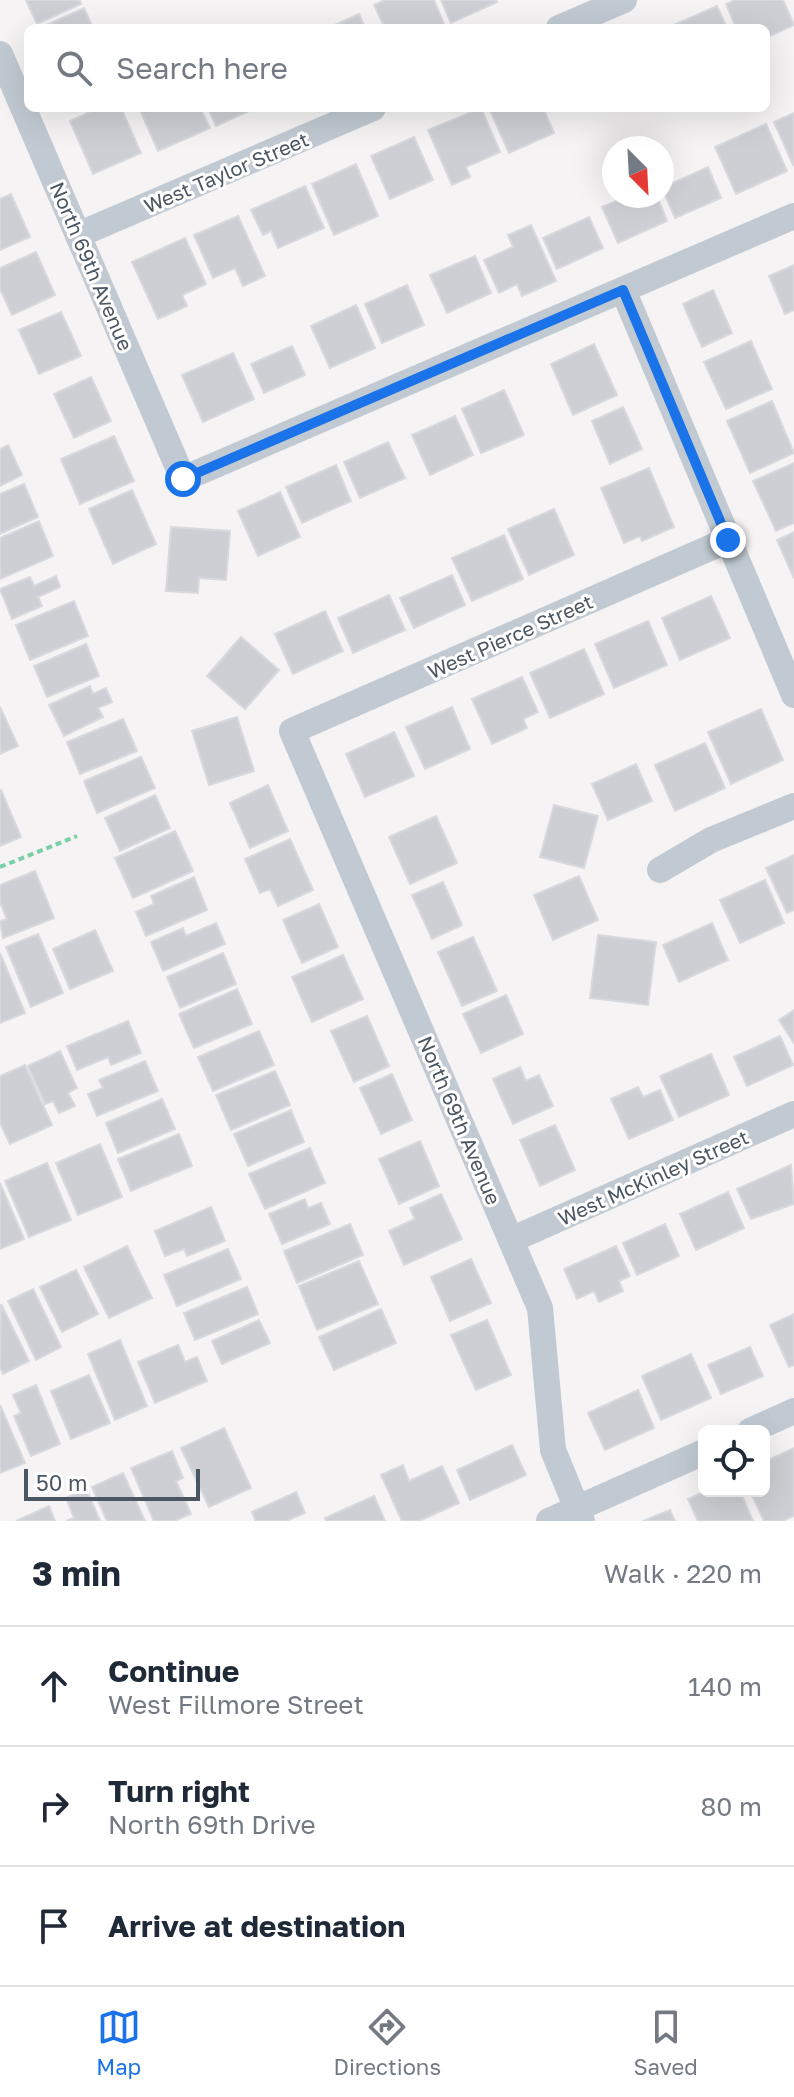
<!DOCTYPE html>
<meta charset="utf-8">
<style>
body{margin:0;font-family:"Golos Text",sans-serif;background:#f2f2f3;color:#1f2937}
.controls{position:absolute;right:24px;bottom:24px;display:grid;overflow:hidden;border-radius:12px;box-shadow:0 8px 32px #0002}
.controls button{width:72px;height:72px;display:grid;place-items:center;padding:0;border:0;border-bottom:2px solid #e0e1e3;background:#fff;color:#1f2937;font:40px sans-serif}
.compass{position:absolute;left:602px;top:136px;width:72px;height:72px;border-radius:50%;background:#fff;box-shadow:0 8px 32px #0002;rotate:156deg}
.scale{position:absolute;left:24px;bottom:20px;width:176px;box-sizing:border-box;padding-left:8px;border:4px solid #4a5661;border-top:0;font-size:22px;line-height:28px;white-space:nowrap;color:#4a5661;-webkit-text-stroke:6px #fff;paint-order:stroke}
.stop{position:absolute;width:24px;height:24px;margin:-18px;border:6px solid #1a73e8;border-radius:50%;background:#fff}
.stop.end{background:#1a73e8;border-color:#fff;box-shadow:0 2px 8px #0008}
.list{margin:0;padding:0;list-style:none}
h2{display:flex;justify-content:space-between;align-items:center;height:104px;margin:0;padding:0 32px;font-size:34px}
h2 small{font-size:26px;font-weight:400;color:#747a83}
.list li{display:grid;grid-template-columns:52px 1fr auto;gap:24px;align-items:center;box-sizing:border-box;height:120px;padding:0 32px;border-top:2px solid #e0e1e3}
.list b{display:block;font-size:30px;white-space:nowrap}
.list p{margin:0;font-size:26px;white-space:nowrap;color:#747a83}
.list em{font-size:26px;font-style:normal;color:#747a83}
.icon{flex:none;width:44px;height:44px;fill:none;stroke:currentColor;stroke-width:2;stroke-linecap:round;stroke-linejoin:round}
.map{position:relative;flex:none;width:794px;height:1521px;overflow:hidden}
.search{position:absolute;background:#fff;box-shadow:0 8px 32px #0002;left:24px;right:24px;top:24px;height:88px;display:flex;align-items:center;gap:20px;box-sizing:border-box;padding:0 28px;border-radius:12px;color:#747a83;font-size:30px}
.sheet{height:464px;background:#fff}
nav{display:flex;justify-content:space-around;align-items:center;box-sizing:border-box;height:112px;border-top:2px solid #e0e1e3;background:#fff;font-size:22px;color:#747a83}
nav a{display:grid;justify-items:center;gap:4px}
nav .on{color:#1a73e8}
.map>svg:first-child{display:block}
.building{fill:#cdcfd5;stroke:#d7d9de;stroke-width:2}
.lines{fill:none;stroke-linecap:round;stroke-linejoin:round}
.path{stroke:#7ad0a6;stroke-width:4;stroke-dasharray:6 4;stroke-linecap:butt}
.street{stroke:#c1cad2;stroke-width:26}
.route{stroke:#1a73e8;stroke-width:10}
.labels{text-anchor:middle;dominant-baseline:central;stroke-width:6;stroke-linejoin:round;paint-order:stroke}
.street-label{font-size:20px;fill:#4a5661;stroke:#fff}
</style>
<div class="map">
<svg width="794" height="1521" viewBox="0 0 794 1521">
<rect width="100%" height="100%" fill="#f5f3f3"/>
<g class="building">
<path d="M 26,0 L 80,0 L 81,4 L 37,24 Z"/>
<path d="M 385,0 L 434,0 L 444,24 L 435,28 L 385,28 L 374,5 Z"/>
<path d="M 441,0 L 496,0 L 497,2 L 451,23 Z"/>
<path d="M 735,0 L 783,0 L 794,25 L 766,38 L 766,28 L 736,28 L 726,4 Z"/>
<path d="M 717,6 L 727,28 L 667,28 Z"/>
<path d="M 84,8 L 93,28 L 40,28 Z"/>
<path d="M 359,14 L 365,28 L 328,28 Z"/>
<path d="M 99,108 L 121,108 L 141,153 L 93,174 L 70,121 Z"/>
<path d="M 151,108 L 200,108 L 210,128 L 158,151 L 141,112 Z"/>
<path d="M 208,108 L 256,108 L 216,126 Z"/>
<path d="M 481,108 L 500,152 L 466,167 L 470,177 L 452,185 L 428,130 Z"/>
<path d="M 489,108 L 543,108 L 554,133 L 509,153 Z"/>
<path d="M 794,113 L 794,164 L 793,165 L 774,122 Z"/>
<path d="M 766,124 L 787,171 L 736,194 L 715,147 Z"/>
<path d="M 414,137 L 433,180 L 390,199 L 371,156 Z"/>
<path d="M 356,164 L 378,216 L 334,235 L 312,184 Z"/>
<path d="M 708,167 L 721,198 L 675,218 L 662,188 Z"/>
<path d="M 305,186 L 324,228 L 278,248 L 271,231 L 263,235 L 251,210 Z"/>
<path d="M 11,194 L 30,237 L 0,250 L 0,199 Z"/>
<path d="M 628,196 L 657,196 L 667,221 L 618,243 L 602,207 Z"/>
<path d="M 238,216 L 265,276 L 243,286 L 235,268 L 213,278 L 194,235 Z"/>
<path d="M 589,217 L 603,248 L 557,269 L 543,238 Z"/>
<path d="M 531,225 L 556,281 L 522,296 L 517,284 L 499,293 L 484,260 L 513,247 L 508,235 Z"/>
<path d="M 185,238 L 206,284 L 182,295 L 187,306 L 158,319 L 132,262 Z"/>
<path d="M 36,252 L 55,295 L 12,315 L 0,289 L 0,268 Z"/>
<path d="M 475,256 L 491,293 L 447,313 L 430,275 Z"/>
<path d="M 794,265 L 794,310 L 785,314 L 769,276 Z"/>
<path d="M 407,285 L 424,325 L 382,343 L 365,304 Z"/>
<path d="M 713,290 L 732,333 L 702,347 L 683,304 Z"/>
<path d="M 356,305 L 375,348 L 330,368 L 311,326 Z"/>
<path d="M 61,312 L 81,356 L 39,374 L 19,330 Z"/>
<path d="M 751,341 L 772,389 L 726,409 L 704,362 Z"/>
<path d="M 594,344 L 617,395 L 573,415 L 551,364 Z"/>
<path d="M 292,346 L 305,375 L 264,393 L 251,364 Z"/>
<path d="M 233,353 L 254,399 L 203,422 L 182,375 Z"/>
<path d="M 91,377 L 111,421 L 74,438 L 54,394 Z"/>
<path d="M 504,390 L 524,435 L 481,453 L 462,409 Z"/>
<path d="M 772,401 L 794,453 L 750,473 L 727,421 Z"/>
<path d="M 623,407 L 642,449 L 610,464 L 592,421 Z"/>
<path d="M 455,416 L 473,455 L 430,475 L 412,435 Z"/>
<path d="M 114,436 L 134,481 L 80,504 L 61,459 Z"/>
<path d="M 388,442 L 405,478 L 360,498 L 344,462 Z"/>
<path d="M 8,445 L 22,475 L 0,486 L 0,449 Z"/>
<path d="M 794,463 L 794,523 L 776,531 L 753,481 Z"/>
<path d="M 336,465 L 351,501 L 302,523 L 286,487 Z"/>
<path d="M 649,468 L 674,527 L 642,541 L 640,536 L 624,543 L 601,488 Z"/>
<path d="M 24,484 L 38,517 L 0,534 L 0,494 Z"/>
<path d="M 132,490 L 156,544 L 113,564 L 89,509 Z"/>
<path d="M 280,492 L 300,537 L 258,556 L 238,511 Z"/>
<path d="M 554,509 L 574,555 L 529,575 L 508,529 Z"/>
<path d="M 39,521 L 53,556 L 0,579 L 0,538 Z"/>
<path d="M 171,527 L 230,531 L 226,580 L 199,578 L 198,593 L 166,591 Z"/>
<path d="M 794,532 L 794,578 L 777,540 Z"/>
<path d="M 504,535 L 523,579 L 472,601 L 452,558 Z"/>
<path d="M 452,575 L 465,605 L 414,628 L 400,598 Z"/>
<path d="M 56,576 L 60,587 L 38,597 L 42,606 L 12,619 L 0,589 L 30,577 L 34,586 Z"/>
<path d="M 389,595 L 405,630 L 353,653 L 338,618 Z"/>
<path d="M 711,596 L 730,638 L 680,660 L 662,618 Z"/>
<path d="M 74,601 L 88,636 L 30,660 L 16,625 Z"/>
<path d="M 325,611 L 343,651 L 293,674 L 275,634 Z"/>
<path d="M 648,621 L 667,665 L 614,688 L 595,644 Z"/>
<path d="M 241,637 L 279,670 L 245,709 L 207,676 Z"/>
<path d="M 86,644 L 99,676 L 47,697 L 34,666 Z"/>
<path d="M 584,649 L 604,694 L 550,718 L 530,673 Z"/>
<path d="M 522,677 L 538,712 L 523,719 L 527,728 L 492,744 L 472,699 Z"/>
<path d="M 90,686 L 93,694 L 106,688 L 112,702 L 98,708 L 103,717 L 64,736 L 49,705 Z"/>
<path d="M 0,707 L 18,746 L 0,754 Z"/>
<path d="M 452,707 L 470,749 L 425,769 L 406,727 Z"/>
<path d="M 761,709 L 783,760 L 731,784 L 708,732 Z"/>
<path d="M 237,717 L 254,771 L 209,785 L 192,731 Z"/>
<path d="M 123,719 L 137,751 L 80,774 L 67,742 Z"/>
<path d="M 394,732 L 414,776 L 365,797 L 346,754 Z"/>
<path d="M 705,743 L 725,788 L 675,811 L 655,765 Z"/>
<path d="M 141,757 L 155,788 L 97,813 L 84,781 Z"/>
<path d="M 636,764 L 652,801 L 608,820 L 592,784 Z"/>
<path d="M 268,785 L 288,831 L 250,848 L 230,803 Z"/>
<path d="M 1,790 L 21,837 L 0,846 L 0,791 Z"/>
<path d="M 155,795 L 170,828 L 120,851 L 105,818 Z"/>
<path d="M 554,805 L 598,816 L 584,868 L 540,857 Z"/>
<path d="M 436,816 L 457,863 L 410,884 L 389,837 Z"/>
<path d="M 175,831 L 193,871 L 133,898 L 115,858 Z"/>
<path d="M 290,839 L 313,890 L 278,906 L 270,889 L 260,893 L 245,859 Z"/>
<path d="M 794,855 L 794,910 L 787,913 L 766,868 Z"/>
<path d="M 35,871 L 54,918 L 3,938 L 0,921 L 7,919 L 0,902 L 0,885 Z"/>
<path d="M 579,876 L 598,920 L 553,940 L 534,895 Z"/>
<path d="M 194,877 L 207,910 L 146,936 L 136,912 L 154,904 L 151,896 Z"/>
<path d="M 765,880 L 784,923 L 740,943 L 720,900 Z"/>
<path d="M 443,882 L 462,925 L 432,939 L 412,895 Z"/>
<path d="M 319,904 L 338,947 L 302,963 L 283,920 Z"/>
<path d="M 216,923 L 225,944 L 163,971 L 151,942 L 183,928 L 186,936 Z"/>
<path d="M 712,923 L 728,960 L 679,982 L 663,945 Z"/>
<path d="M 95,930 L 113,971 L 70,989 L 53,949 Z"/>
<path d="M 38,934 L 63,993 L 31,1007 L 6,947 Z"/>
<path d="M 598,935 L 656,942 L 648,1005 L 590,998 Z"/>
<path d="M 473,937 L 497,991 L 462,1006 L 438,952 Z"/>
<path d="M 0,953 L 25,1013 L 0,1023 Z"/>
<path d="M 223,953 L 236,984 L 180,1008 L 167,977 Z"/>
<path d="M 343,955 L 363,999 L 312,1022 L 292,977 Z"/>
<path d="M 237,989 L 252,1024 L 194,1048 L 179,1014 Z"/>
<path d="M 506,995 L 523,1034 L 481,1053 L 463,1014 Z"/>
<path d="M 794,1010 L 794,1043 L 779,1020 Z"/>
<path d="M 367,1016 L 389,1066 L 354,1082 L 331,1031 Z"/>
<path d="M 128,1021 L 141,1053 L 111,1065 L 108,1057 L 77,1070 L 67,1046 Z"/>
<path d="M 259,1031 L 274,1065 L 213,1091 L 198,1057 Z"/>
<path d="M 780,1036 L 793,1065 L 747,1086 L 734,1057 Z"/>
<path d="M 60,1051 L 77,1088 L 68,1093 L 75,1106 L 59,1113 L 53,1101 L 45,1104 L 28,1066 Z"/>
<path d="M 711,1054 L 729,1095 L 679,1117 L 660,1076 Z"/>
<path d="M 145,1061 L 158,1091 L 97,1116 L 88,1094 L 103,1088 L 99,1080 Z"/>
<path d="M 25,1065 L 52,1125 L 10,1144 L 0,1123 L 0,1076 Z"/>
<path d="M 520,1067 L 526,1081 L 539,1075 L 553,1106 L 513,1124 L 493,1079 Z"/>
<path d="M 275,1071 L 290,1105 L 231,1130 L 216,1095 Z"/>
<path d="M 392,1074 L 412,1120 L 381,1134 L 360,1088 Z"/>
<path d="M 638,1087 L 643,1097 L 660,1090 L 673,1120 L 629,1139 L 611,1099 Z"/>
<path d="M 162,1099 L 175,1129 L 118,1153 L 106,1123 Z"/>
<path d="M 291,1110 L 304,1142 L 248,1166 L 234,1134 Z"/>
<path d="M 555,1125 L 575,1170 L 540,1186 L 520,1140 Z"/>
<path d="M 179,1134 L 192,1166 L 131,1191 L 118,1159 Z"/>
<path d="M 420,1141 L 439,1186 L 399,1204 L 379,1159 Z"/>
<path d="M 100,1144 L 122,1197 L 78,1215 L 56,1163 Z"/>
<path d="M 310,1148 L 325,1183 L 265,1209 L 249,1174 Z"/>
<path d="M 47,1163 L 71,1220 L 29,1237 L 5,1181 Z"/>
<path d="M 791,1165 L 794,1204 L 751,1219 L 737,1189 Z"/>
<path d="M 0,1183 L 24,1239 L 0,1249 Z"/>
<path d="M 728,1192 L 744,1228 L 696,1250 L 680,1214 Z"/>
<path d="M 441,1194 L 462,1239 L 404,1265 L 389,1231 L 415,1219 L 410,1208 Z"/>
<path d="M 305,1199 L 308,1208 L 321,1203 L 330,1224 L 282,1244 L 269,1214 Z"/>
<path d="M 211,1207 L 225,1241 L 187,1256 L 184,1249 L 165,1256 L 155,1231 Z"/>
<path d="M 350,1224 L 363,1255 L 297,1283 L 284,1251 Z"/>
<path d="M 665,1224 L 679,1256 L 637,1275 L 623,1243 Z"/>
<path d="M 127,1246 L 152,1298 L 109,1318 L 84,1267 Z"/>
<path d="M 616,1246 L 630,1276 L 619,1281 L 623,1291 L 599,1302 L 594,1291 L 577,1299 L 564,1269 Z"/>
<path d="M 228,1249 L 241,1279 L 177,1306 L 164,1275 Z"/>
<path d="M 471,1259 L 491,1303 L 450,1321 L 431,1277 Z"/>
<path d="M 359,1261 L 378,1304 L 317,1330 L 299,1286 Z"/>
<path d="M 76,1270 L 98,1314 L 62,1332 L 40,1287 Z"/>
<path d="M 247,1287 L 258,1314 L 195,1340 L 184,1313 Z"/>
<path d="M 33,1289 L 61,1347 L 36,1360 L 8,1301 Z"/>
<path d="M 1,1304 L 29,1361 L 3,1374 L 0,1367 Z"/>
<path d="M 381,1309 L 396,1343 L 334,1370 L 319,1337 Z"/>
<path d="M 794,1314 L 794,1365 L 789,1367 L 770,1325 Z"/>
<path d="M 259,1320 L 270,1343 L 222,1364 L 212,1341 Z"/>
<path d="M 487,1320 L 511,1375 L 476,1390 L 451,1335 Z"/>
<path d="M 120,1340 L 147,1406 L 115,1420 L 88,1354 Z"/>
<path d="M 178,1345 L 185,1362 L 197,1357 L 207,1381 L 155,1403 L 138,1362 Z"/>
<path d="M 750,1347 L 763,1376 L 721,1394 L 708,1365 Z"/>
<path d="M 691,1354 L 711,1398 L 661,1420 L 642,1376 Z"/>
<path d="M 89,1375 L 110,1423 L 71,1439 L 51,1391 Z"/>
<path d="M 36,1385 L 60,1444 L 31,1456 L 14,1416 L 21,1413 L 13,1395 Z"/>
<path d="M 638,1390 L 654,1428 L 605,1450 L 588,1413 Z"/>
<path d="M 0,1405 L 25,1463 L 0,1473 Z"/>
<path d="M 224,1428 L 251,1488 L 209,1507 L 181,1448 Z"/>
<path d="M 512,1445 L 526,1475 L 470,1500 L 457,1470 Z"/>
<path d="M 794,1448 L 794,1516 L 782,1521 L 764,1521 L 750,1491 L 764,1491 L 764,1462 Z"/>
<path d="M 172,1451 L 183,1478 L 176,1481 L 191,1514 L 174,1521 L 154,1521 L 131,1468 Z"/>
<path d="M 403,1465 L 409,1481 L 442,1466 L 459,1503 L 419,1521 L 402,1521 L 381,1475 Z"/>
<path d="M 123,1473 L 145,1521 L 107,1521 L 92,1487 Z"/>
<path d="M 86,1488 L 100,1521 L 66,1521 L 74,1518 L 66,1498 Z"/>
<path d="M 706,1491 L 740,1491 L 753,1521 L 698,1521 L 688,1499 Z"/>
<path d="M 296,1492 L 305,1513 L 286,1521 L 256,1521 L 252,1512 Z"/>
<path d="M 374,1496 L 385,1521 L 326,1521 L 325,1518 Z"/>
<path d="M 49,1506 L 55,1521 L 16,1521 Z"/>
<path d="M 670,1510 L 675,1521 L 643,1521 Z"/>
</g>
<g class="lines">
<path class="path" d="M 0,867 L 77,836"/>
<g class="street">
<path d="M 559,28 L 624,0"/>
<path d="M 0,54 L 183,479 L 794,216"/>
<path d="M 78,235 L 373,108"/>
<path d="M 623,290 L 794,695"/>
<path d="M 660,870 L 711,840 L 794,806"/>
<path d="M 511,1240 L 794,1114"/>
<path d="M 750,1431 L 794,1411"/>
<path d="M 549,1521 L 704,1452"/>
<path d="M 582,1521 L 553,1450 L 540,1308 L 292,731 L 728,540"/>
</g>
</g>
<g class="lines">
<path class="route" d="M 183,479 L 623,290 L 728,540"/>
</g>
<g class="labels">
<g class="street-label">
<text transform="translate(226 172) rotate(-23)">West Taylor Street</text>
<text transform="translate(92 266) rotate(67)">North 69th Avenue</text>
<text transform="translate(510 636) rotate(-24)">West Pierce Street</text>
<text transform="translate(460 1120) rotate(67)">North 69th Avenue</text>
<text transform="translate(653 1177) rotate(-24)">West McKinley Street</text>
</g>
</g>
</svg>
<div class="controls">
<button><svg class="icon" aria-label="locate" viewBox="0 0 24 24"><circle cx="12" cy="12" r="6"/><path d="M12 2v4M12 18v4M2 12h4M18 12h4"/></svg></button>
</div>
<svg class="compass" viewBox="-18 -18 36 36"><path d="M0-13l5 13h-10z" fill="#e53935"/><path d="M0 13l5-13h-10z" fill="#747a83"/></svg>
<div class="scale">50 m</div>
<div class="stop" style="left:183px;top:479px"></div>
<div class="stop end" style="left:728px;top:540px"></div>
<div class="search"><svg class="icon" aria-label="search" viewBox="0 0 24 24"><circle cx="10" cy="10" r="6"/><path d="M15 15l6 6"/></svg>Search here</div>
</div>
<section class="sheet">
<h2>3 min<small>Walk · 220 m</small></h2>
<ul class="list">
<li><svg class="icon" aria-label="ahead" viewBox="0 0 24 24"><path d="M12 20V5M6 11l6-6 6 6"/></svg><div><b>Continue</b><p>West Fillmore Street</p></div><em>140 m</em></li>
<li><svg class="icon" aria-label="right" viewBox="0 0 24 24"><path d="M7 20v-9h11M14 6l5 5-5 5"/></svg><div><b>Turn right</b><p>North 69th Drive</p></div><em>80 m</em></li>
<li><svg class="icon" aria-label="arrive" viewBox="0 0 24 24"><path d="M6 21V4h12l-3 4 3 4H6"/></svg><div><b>Arrive at destination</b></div></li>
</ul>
</section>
<nav>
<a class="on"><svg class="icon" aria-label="map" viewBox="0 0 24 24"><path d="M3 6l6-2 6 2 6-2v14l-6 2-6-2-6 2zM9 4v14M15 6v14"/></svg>Map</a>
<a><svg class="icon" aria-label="directions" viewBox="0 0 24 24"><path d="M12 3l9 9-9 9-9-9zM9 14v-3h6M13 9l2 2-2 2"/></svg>Directions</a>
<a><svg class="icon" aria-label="saved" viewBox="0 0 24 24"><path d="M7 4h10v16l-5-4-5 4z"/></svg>Saved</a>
</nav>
